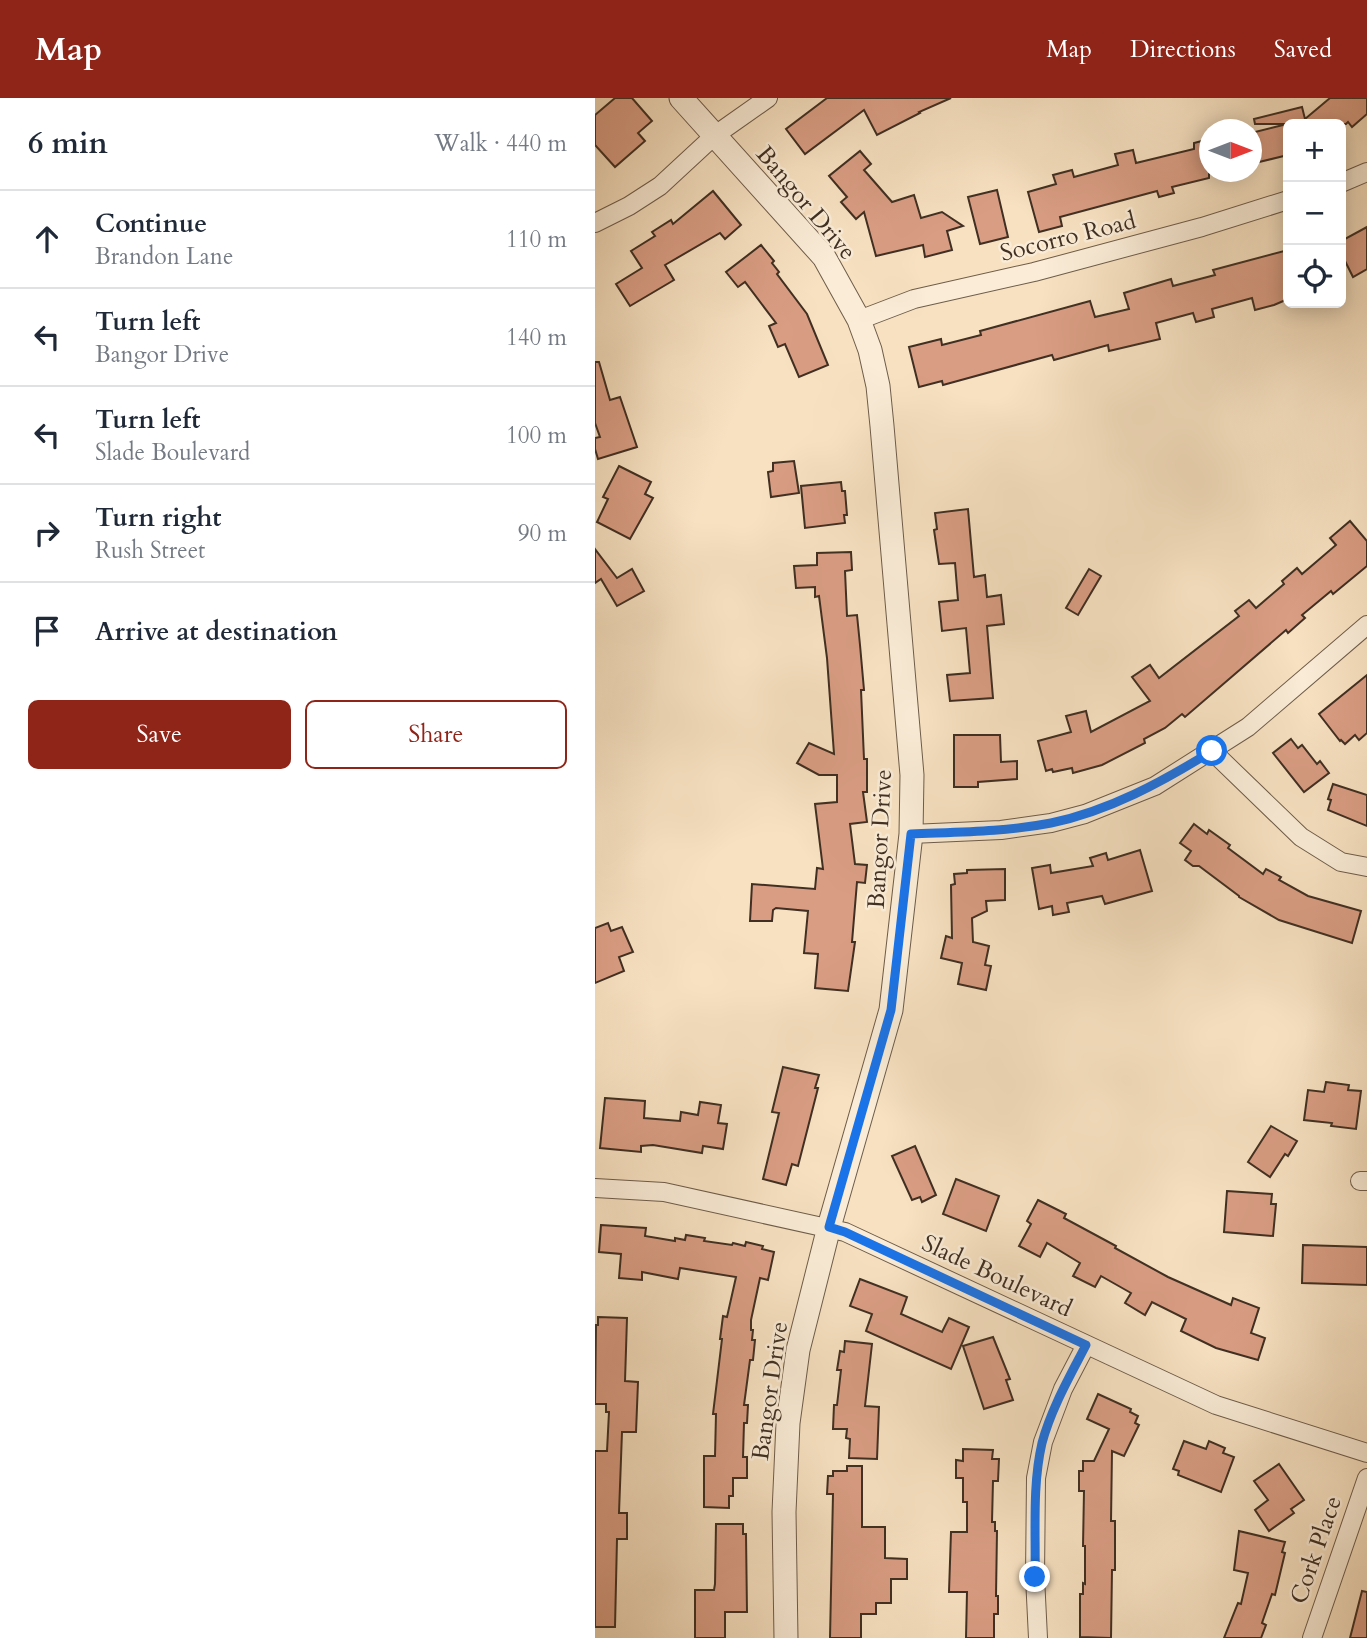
<!DOCTYPE html>
<meta charset="utf-8">
<style>
body{margin:0;font-family:Cardo,serif;background:#f2f2f3;color:#1f2937}
.controls{position:absolute;right:21px;top:21px;display:grid;overflow:hidden;border-radius:10px;box-shadow:0 4px 18px #0003}
.controls button{width:63px;height:63px;display:grid;place-items:center;padding:0;border:0;border-bottom:2px solid #e0e1e3;background:#fff;color:#1f2937;font:35px sans-serif}
.compass{position:absolute;left:604px;top:21px;width:63px;height:63px;border-radius:50%;background:#fff;box-shadow:0 4px 18px #0003;rotate:90deg}
.stop{position:absolute;width:21px;height:21px;margin:-16px;border:5px solid #1a73e8;border-radius:50%;background:#fff}
.stop.end{background:#1a73e8;border-color:#fff;box-shadow:0 2px 7px #0008}
.list{margin:0;padding:0;list-style:none}
h2{display:flex;justify-content:space-between;align-items:center;height:91px;margin:0;padding:0 28px;font-size:30px}
h2 small{font-size:23px;font-weight:400;color:#747a83}
.list li{display:grid;grid-template-columns:46px 1fr auto;gap:21px;align-items:center;box-sizing:border-box;height:98px;padding:0 28px;border-top:2px solid #e0e1e3}
.list b{display:block;font-size:26px;white-space:nowrap}
.list p{margin:0;font-size:23px;white-space:nowrap;color:#747a83}
.list em{font-size:23px;font-style:normal;color:#747a83}
.actions{display:flex;gap:14px;padding:21px 28px}
.actions a{flex:1;padding:16px 0;border:2px solid #8f2418;border-radius:10px;text-align:center;font-size:24px;color:#8f2418}
.actions .main{background:#8f2418;color:#fff}
.icon{flex:none;width:38px;height:38px;fill:none;stroke:currentColor;stroke-width:2;stroke-linecap:round;stroke-linejoin:round}
.map{position:relative;flex:none;width:772px;height:1540px;overflow:hidden}
header{display:flex;align-items:center;gap:42px;box-sizing:border-box;height:98px;padding:0 35px;background:#8f2418;color:#fff}
header strong{font-size:33px}
nav{display:flex;gap:38px;margin-inline-start:auto;font-size:24px}
main{display:flex}
aside{flex:1;background:#fff}
.map>svg:first-child{display:block}
.building{fill:#d99d83;stroke:#402f22;stroke-width:2}
.lines{fill:none;stroke-linecap:round;stroke-linejoin:round}
.minor-casing{stroke:#6e5c4a;stroke-width:20}
.tertiary-casing{stroke:#6e5c4a;stroke-width:25}
.minor{stroke:#faecd7;stroke-width:18}
.tertiary{stroke:#faecd7;stroke-width:23}
.route{stroke:#1a73e8;stroke-width:9}
.labels{text-anchor:middle;dominant-baseline:central;stroke-width:5;stroke-linejoin:round;paint-order:stroke}
.street-label{font-size:24px;fill:#402f22;stroke:#faecd7}
</style>
<header>
<strong>Map</strong>
<nav><a>Map</a><a>Directions</a><a>Saved</a></nav>
</header>
<main>
<aside>
<h2>6 min<small>Walk · 440 m</small></h2>
<ul class="list">
<li><svg class="icon" aria-label="ahead" viewBox="0 0 24 24"><path d="M12 20V5M6 11l6-6 6 6"/></svg><div><b>Continue</b><p>Brandon Lane</p></div><em>110 m</em></li>
<li><svg class="icon" aria-label="left" viewBox="0 0 24 24"><path d="M17 20v-9H6M10 6l-5 5 5 5"/></svg><div><b>Turn left</b><p>Bangor Drive</p></div><em>140 m</em></li>
<li><svg class="icon" aria-label="left" viewBox="0 0 24 24"><path d="M17 20v-9H6M10 6l-5 5 5 5"/></svg><div><b>Turn left</b><p>Slade Boulevard</p></div><em>100 m</em></li>
<li><svg class="icon" aria-label="right" viewBox="0 0 24 24"><path d="M7 20v-9h11M14 6l5 5-5 5"/></svg><div><b>Turn right</b><p>Rush Street</p></div><em>90 m</em></li>
<li><svg class="icon" aria-label="arrive" viewBox="0 0 24 24"><path d="M6 21V4h12l-3 4 3 4H6"/></svg><div><b>Arrive at destination</b></div></li>
</ul>
<div class="actions"><a class="main">Save</a><a>Share</a></div>
</aside>
<div class="map">
<svg width="772" height="1540" viewBox="0 0 772 1540">
<rect width="100%" height="100%" fill="#f7e1c1"/>
<filter id="stains"><feTurbulence type="fractalNoise" baseFrequency=".00286" numOctaves="4"/><feColorMatrix values="0 0 0 0 .2 0 0 0 0 .09 0 0 0 0 .02 0 0 0 .5 -.17"/></filter>
<radialGradient id="worn" r=".72"><stop offset=".6" stop-color="#630" stop-opacity="0"/><stop offset="1" stop-color="#630" stop-opacity=".3"/></radialGradient>
<g class="building">
<path d="M 20,0 L 37,0 L 57,23 L 43,35 L 50,43 L 20,69 L 0,47 L 0,17 Z"/>
<path d="M 232,0 L 356,0 L 324,14 L 325,15 L 282,37 L 269,12 L 210,56 L 191,31 Z"/>
<path d="M 735,0 L 772,0 L 772,16 L 757,29 L 753,24 L 751,26 L 693,26 L 693,57 L 656,66 L 656,35 L 692,26 L 660,26 L 659,21 L 707,9 L 710,21 Z"/>
<path d="M 614,41 L 614,80 L 577,89 L 579,95 L 564,99 L 562,93 L 465,119 L 467,128 L 444,134 L 433,94 L 461,86 L 458,77 L 477,72 L 479,79 L 523,67 L 520,56 L 538,52 L 541,65 L 599,51 L 599,45 Z"/>
<path d="M 265,53 L 276,66 L 269,72 L 297,104 L 319,97 L 326,120 L 347,114 L 368,128 L 352,133 L 357,152 L 330,159 L 328,147 L 281,158 L 269,114 L 261,121 L 246,104 L 252,99 L 234,78 Z"/>
<path d="M 402,92 L 413,139 L 385,146 L 373,99 Z"/>
<path d="M 118,93 L 146,127 L 130,141 L 125,135 L 70,167 L 79,182 L 35,208 L 21,186 L 47,170 L 36,153 L 60,138 L 57,134 L 76,122 L 78,126 Z"/>
<path d="M 772,129 L 772,171 L 758,179 L 746,155 L 746,143 Z"/>
<path d="M 166,147 L 179,163 L 177,165 L 184,174 L 182,176 L 212,216 L 233,267 L 204,279 L 190,246 L 183,249 L 174,228 L 181,225 L 150,184 L 143,189 L 131,174 Z"/>
<path d="M 693,152 L 693,201 L 679,207 L 660,212 L 657,200 L 617,211 L 619,219 L 601,224 L 598,215 L 561,225 L 565,241 L 514,253 L 513,247 L 459,262 L 457,257 L 348,287 L 347,283 L 324,289 L 314,249 L 346,241 L 347,247 L 386,237 L 385,233 L 495,203 L 500,219 L 534,211 L 529,195 L 576,181 L 578,188 L 620,177 L 618,172 Z"/>
<path d="M 0,264 L 4,264 L 15,302 L 25,299 L 42,349 L 3,361 L 0,351 L 0,340 L 5,339 L 0,325 Z"/>
<path d="M 199,363 L 204,395 L 176,399 L 173,374 L 178,373 L 178,365 Z"/>
<path d="M 24,368 L 56,384 L 50,396 L 58,400 L 35,441 L 2,424 L 13,401 L 8,399 Z"/>
<path d="M 246,384 L 247,393 L 250,393 L 252,417 L 249,417 L 250,425 L 210,430 L 206,388 Z"/>
<path d="M 373,411 L 379,479 L 390,477 L 392,499 L 406,497 L 409,526 L 392,528 L 398,600 L 355,603 L 352,577 L 375,575 L 371,530 L 347,533 L 344,504 L 363,502 L 360,465 L 344,466 L 339,432 L 342,431 L 340,415 Z"/>
<path d="M 755,423 L 772,443 L 772,468 L 738,496 L 736,493 L 707,517 L 710,520 L 693,535 L 691,532 L 590,619 L 587,616 L 570,630 L 549,641 L 550,645 L 507,667 L 478,675 L 477,670 L 458,674 L 457,671 L 451,673 L 443,643 L 476,634 L 471,618 L 491,613 L 496,634 L 555,603 L 537,579 L 555,567 L 564,580 L 644,518 L 640,513 L 654,502 L 661,510 L 689,486 L 687,483 L 702,470 L 707,476 L 741,447 L 735,440 Z"/>
<path d="M 0,451 L 22,480 L 37,471 L 49,493 L 22,508 L 6,481 L 0,485 Z"/>
<path d="M 256,454 L 257,472 L 250,473 L 252,518 L 262,517 L 265,547 L 269,592 L 266,592 L 269,661 L 272,661 L 272,694 L 268,694 L 272,724 L 255,726 L 260,766 L 272,767 L 270,785 L 262,784 L 257,844 L 260,844 L 253,893 L 220,890 L 223,856 L 209,855 L 213,813 L 181,810 L 178,812 L 177,823 L 155,823 L 157,786 L 220,791 L 222,770 L 228,771 L 220,706 L 242,704 L 242,677 L 224,677 L 202,665 L 214,645 L 239,656 L 232,560 L 224,498 L 220,499 L 220,489 L 201,490 L 199,468 L 222,467 L 222,455 Z"/>
<path d="M 494,471 L 506,478 L 483,517 L 471,510 Z"/>
<path d="M 772,577 L 772,635 L 764,642 L 760,637 L 750,646 L 746,642 L 745,643 L 724,616 Z"/>
<path d="M 359,637 L 405,637 L 406,664 L 422,663 L 422,681 L 383,684 L 383,689 L 359,689 Z"/>
<path d="M 696,641 L 703,650 L 707,647 L 722,666 L 725,663 L 734,675 L 709,694 L 678,655 Z"/>
<path d="M 738,686 L 772,697 L 772,728 L 733,712 L 736,702 L 733,701 Z"/>
<path d="M 599,726 L 612,736 L 614,732 L 635,747 L 633,750 L 668,776 L 671,771 L 686,779 L 684,782 L 713,798 L 766,813 L 757,845 L 684,822 L 644,799 L 644,798 L 604,768 L 598,768 L 590,762 L 596,753 L 585,745 Z"/>
<path d="M 545,752 L 557,793 L 510,806 L 507,798 L 472,805 L 474,814 L 458,817 L 457,808 L 444,811 L 437,770 L 455,767 L 456,775 L 498,768 L 495,760 L 511,755 L 513,762 Z"/>
<path d="M 410,771 L 410,802 L 391,803 L 392,813 L 377,820 L 378,844 L 394,848 L 390,867 L 396,868 L 391,892 L 363,886 L 367,865 L 346,860 L 351,838 L 357,840 L 356,787 L 360,786 L 359,776 L 372,775 L 372,772 Z"/>
<path d="M 13,825 L 16,833 L 27,829 L 38,854 L 24,859 L 29,873 L 0,885 L 0,830 Z"/>
<path d="M 188,969 L 224,977 L 220,990 L 223,990 L 203,1068 L 197,1066 L 191,1087 L 168,1081 L 184,1015 L 177,1014 Z"/>
<path d="M 731,984 L 754,987 L 753,992 L 766,993 L 761,1031 L 736,1028 L 737,1025 L 709,1022 L 713,992 L 729,994 Z"/>
<path d="M 10,1000 L 50,1003 L 49,1020 L 85,1023 L 86,1014 L 103,1017 L 105,1004 L 126,1007 L 123,1025 L 132,1026 L 128,1051 L 108,1048 L 107,1055 L 58,1047 L 46,1048 L 46,1054 L 5,1050 Z"/>
<path d="M 676,1028 L 702,1043 L 693,1058 L 690,1056 L 675,1079 L 653,1064 Z"/>
<path d="M 320,1048 L 341,1097 L 327,1104 L 325,1099 L 317,1102 L 297,1058 Z"/>
<path d="M 361,1081 L 404,1098 L 391,1133 L 348,1116 Z"/>
<path d="M 632,1093 L 677,1096 L 676,1106 L 681,1106 L 678,1138 L 629,1134 Z"/>
<path d="M 443,1102 L 471,1116 L 469,1120 L 521,1148 L 520,1150 L 573,1179 L 636,1207 L 638,1200 L 664,1210 L 656,1235 L 670,1240 L 663,1262 L 621,1250 L 586,1233 L 591,1221 L 557,1204 L 550,1217 L 530,1205 L 536,1195 L 506,1178 L 500,1189 L 478,1178 L 485,1165 L 452,1145 L 445,1159 L 424,1148 L 436,1126 L 432,1123 Z"/>
<path d="M 6,1127 L 51,1130 L 50,1138 L 80,1143 L 80,1140 L 90,1142 L 91,1137 L 110,1140 L 109,1143 L 137,1147 L 138,1145 L 150,1148 L 151,1144 L 168,1148 L 167,1151 L 179,1154 L 173,1182 L 165,1180 L 156,1222 L 156,1232 L 158,1232 L 157,1242 L 160,1242 L 158,1262 L 155,1262 L 149,1307 L 153,1307 L 152,1325 L 149,1325 L 148,1359 L 152,1359 L 152,1380 L 138,1380 L 138,1398 L 134,1398 L 134,1410 L 109,1409 L 109,1358 L 120,1358 L 121,1316 L 118,1316 L 127,1241 L 125,1241 L 128,1218 L 132,1219 L 141,1179 L 85,1170 L 83,1181 L 47,1174 L 47,1182 L 24,1180 L 26,1156 L 4,1154 Z"/>
<path d="M 708,1147 L 772,1149 L 772,1187 L 707,1185 Z"/>
<path d="M 265,1181 L 312,1199 L 306,1216 L 347,1234 L 354,1220 L 374,1229 L 356,1271 L 271,1233 L 277,1216 L 255,1208 Z"/>
<path d="M 3,1219 L 32,1220 L 30,1283 L 43,1284 L 41,1334 L 27,1334 L 24,1415 L 32,1415 L 32,1441 L 22,1441 L 20,1529 L 0,1529 L 0,1353 L 12,1353 L 14,1314 L 11,1314 L 11,1306 L 0,1306 L 1,1227 L 3,1227 Z"/>
<path d="M 398,1239 L 415,1281 L 411,1282 L 418,1302 L 389,1311 L 368,1248 Z"/>
<path d="M 250,1243 L 277,1246 L 270,1308 L 284,1309 L 282,1361 L 254,1360 L 255,1341 L 251,1340 L 252,1331 L 238,1331 L 239,1307 L 242,1307 L 246,1272 L 242,1272 L 245,1253 L 249,1254 Z"/>
<path d="M 503,1296 L 536,1311 L 535,1314 L 543,1318 L 540,1325 L 544,1327 L 529,1358 L 517,1353 L 516,1423 L 520,1423 L 520,1472 L 517,1472 L 516,1540 L 485,1539 L 485,1496 L 488,1496 L 488,1485 L 490,1486 L 490,1448 L 488,1448 L 489,1393 L 484,1393 L 484,1373 L 488,1373 L 488,1363 L 499,1363 L 514,1331 L 492,1321 Z"/>
<path d="M 589,1343 L 611,1351 L 614,1343 L 630,1350 L 628,1355 L 639,1359 L 626,1394 L 583,1377 L 584,1373 L 578,1371 Z"/>
<path d="M 368,1351 L 398,1352 L 397,1361 L 404,1361 L 403,1383 L 398,1383 L 397,1424 L 400,1424 L 400,1433 L 402,1433 L 401,1498 L 403,1498 L 403,1516 L 399,1516 L 399,1540 L 371,1540 L 372,1494 L 354,1494 L 356,1434 L 372,1434 L 372,1404 L 368,1404 L 368,1380 L 361,1380 L 361,1362 L 368,1363 Z"/>
<path d="M 684,1366 L 709,1402 L 696,1411 L 699,1415 L 674,1433 L 660,1412 L 673,1402 L 659,1383 Z"/>
<path d="M 252,1368 L 267,1368 L 267,1429 L 290,1429 L 290,1460 L 312,1461 L 312,1481 L 296,1481 L 296,1505 L 281,1505 L 281,1516 L 266,1516 L 266,1540 L 235,1540 L 238,1396 L 232,1396 L 233,1378 L 238,1378 L 238,1373 L 252,1373 Z"/>
<path d="M 121,1426 L 148,1426 L 148,1436 L 151,1436 L 152,1514 L 130,1514 L 130,1540 L 100,1540 L 100,1492 L 119,1492 L 120,1486 Z"/>
<path d="M 644,1433 L 690,1444 L 687,1454 L 690,1455 L 680,1497 L 677,1496 L 667,1525 L 671,1527 L 666,1540 L 629,1540 L 643,1505 L 646,1506 L 653,1475 L 639,1472 Z"/>
<path d="M 767,1493 L 772,1494 L 772,1540 L 755,1540 Z"/>
</g>
<g class="lines">
<g class="minor-casing">
<g id="minor">
<path d="M 746,85 L 772,74"/>
<path d="M 0,125 L 34,108 L 65,88 L 119,38 L 173,0"/>
<path d="M 264,222 L 319,201 L 439,174 L 607,129 L 693,102"/>
<path d="M 617,653 L 706,739 L 746,764 L 772,769"/>
<path d="M 316,736 L 406,732 L 456,725 L 490,716 L 560,688 L 653,629 L 772,527"/>
<path d="M 765,1083 L 772,1083"/>
<path d="M 0,1090 L 69,1094 L 250,1134 L 621,1307 L 772,1355"/>
<path d="M 443,1540 L 440,1479 L 441,1380 L 448,1344 L 468,1291 L 491,1247"/>
<path d="M 717,1540 L 772,1380"/>
</g>
</g>
<g class="tertiary-casing">
<path id="tertiary" d="M 86,0 L 229,159 L 264,222 L 275,252 L 283,288 L 287,328 L 317,677 L 316,736 L 296,912 L 234,1129 L 203,1252 L 193,1325 L 189,1414 L 191,1540"/>
</g>
<use href="#minor" class="minor"/>
<use href="#tertiary" class="tertiary"/>
</g>
<g class="lines">
<path class="route" d="M 440,1479 C 441,1435 437,1388 447,1345 C 456,1311 475,1278 491,1247 L 250,1134 L 234,1129 L 296,912 L 316,736 C 363,734 410,734 456,725 C 514,713 567,684 617,653"/>
</g>
<g class="labels">
<g class="street-label">
<text transform="translate(211 105) rotate(50)">Bangor Drive</text>
<text transform="translate(473 139) rotate(-14)">Socorro Road</text>
<text transform="translate(285 741) rotate(-87)">Bangor Drive</text>
<text transform="translate(402 1178) rotate(25)">Slade Boulevard</text>
<text transform="translate(175 1293) rotate(-82)">Bangor Drive</text>
<text transform="translate(721 1452) rotate(-71)">Cork Place</text>
</g>
</g>
<rect width="100%" height="100%" filter="url(#stains)"/>
<rect width="100%" height="100%" fill="url(#worn)"/>
</svg>
<div class="controls">
<button>+</button>
<button>−</button>
<button><svg class="icon" aria-label="locate" viewBox="0 0 24 24"><circle cx="12" cy="12" r="6"/><path d="M12 2v4M12 18v4M2 12h4M18 12h4"/></svg></button>
</div>
<svg class="compass" viewBox="-18 -18 36 36"><path d="M0-13l5 13h-10z" fill="#e53935"/><path d="M0 13l5-13h-10z" fill="#747a83"/></svg>
<div class="stop" style="left:617px;top:653px"></div>
<div class="stop end" style="left:440px;top:1479px"></div>
</div>
</main>
